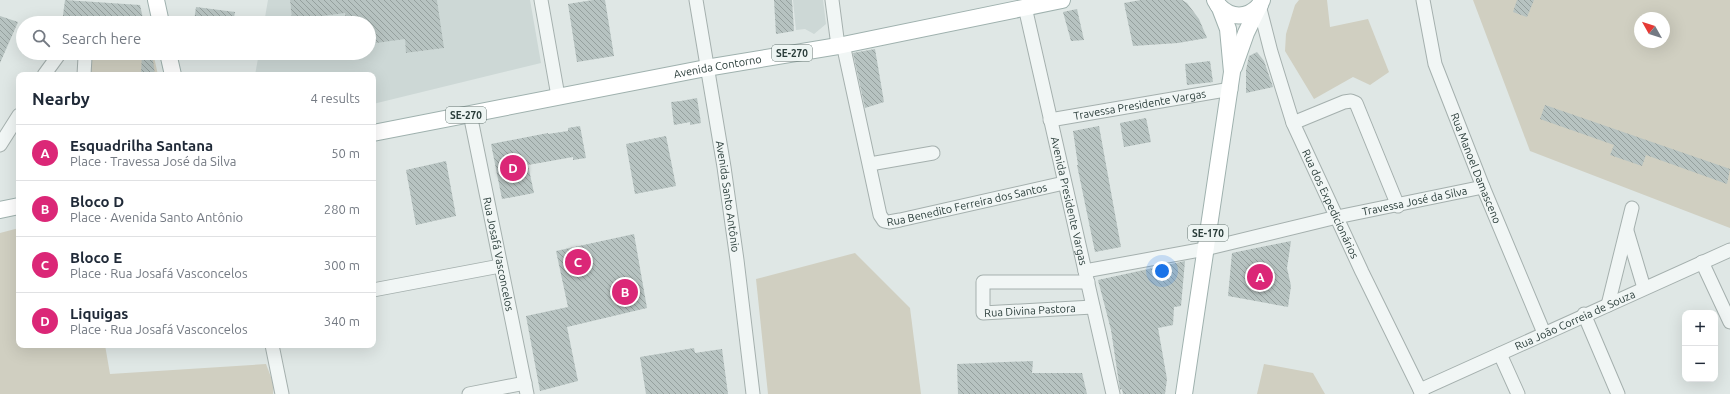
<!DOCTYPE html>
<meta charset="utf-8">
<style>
body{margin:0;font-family:Ubuntu,sans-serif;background:#f6f6f7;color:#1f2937}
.controls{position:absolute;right:12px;bottom:12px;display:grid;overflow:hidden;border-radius:8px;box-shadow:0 4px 16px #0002}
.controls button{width:36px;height:36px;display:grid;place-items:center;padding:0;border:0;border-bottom:1px solid #e0e1e3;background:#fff;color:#1f2937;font:20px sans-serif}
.compass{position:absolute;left:1634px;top:12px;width:36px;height:36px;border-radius:50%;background:#fff;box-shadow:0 4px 16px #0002;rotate:309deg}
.you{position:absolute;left:1162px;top:271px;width:14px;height:14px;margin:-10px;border:3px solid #fff;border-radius:50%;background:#1a73e8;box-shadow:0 0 0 6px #1a73e833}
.badge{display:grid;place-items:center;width:26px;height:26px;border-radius:50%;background:#db2777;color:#fff;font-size:13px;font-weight:700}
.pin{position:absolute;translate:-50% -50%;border:2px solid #fff;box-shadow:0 1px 4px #0006}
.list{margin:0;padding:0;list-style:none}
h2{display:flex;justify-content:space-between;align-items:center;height:52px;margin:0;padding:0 16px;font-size:17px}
h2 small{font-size:13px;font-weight:400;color:#747a83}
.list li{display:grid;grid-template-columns:26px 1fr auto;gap:12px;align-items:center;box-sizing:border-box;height:56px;padding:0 16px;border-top:1px solid #e0e1e3}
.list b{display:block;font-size:15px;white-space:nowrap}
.list p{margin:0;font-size:13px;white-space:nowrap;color:#747a83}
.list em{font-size:13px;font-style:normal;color:#747a83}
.icon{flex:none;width:22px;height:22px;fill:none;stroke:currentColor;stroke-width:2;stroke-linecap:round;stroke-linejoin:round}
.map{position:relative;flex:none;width:1730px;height:394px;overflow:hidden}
.search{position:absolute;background:#fff;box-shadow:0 4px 16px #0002;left:16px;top:16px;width:360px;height:44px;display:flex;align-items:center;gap:10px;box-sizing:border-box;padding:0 14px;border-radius:22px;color:#747a83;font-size:15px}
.panel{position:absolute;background:#fff;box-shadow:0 4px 16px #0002;left:16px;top:72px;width:360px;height:276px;border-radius:8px}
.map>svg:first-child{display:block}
.built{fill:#cdd8d6}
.grass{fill:#d0cfc1;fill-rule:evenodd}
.building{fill:url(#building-back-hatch)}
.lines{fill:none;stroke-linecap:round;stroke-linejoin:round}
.minor-casing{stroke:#a5b0ae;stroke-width:15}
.major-casing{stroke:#9fb1ae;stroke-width:18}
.minor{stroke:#f1f6f5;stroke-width:13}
.major{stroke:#fff;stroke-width:16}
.labels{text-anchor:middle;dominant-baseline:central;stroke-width:4;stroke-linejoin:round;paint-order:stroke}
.shield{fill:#eef5f3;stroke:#647471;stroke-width:1}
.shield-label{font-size:10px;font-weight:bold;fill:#293c39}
.street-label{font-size:11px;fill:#293c39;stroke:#eef5f3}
</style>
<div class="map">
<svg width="1730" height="394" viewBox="0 0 1730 394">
<defs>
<pattern id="building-back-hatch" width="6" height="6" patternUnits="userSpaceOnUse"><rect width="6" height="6" fill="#b7c3c1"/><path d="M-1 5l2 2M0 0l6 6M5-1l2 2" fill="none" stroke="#95a09e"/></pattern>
</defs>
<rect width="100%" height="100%" fill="#dfe7e5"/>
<g class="built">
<path d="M 268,0 L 290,0 L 292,20 L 336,14 L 343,0 L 346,23 L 264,23 Z"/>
<path d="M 380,0 L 399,0 L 407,53 L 443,48 L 437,0 L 530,0 L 541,63 L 373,104 L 373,75 L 255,75 L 259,53 L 369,53 L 369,44 L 386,41 Z"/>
<path d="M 793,0 L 823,0 L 826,24 L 814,34 L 805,29 L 796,30 Z"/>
</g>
<g class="grass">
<path d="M 1299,0 L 1327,0 L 1330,27 L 1368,19 L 1389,72 L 1370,85 L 1353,77 L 1314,99 L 1285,51 L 1286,34 L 1295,5 Z"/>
<path d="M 1473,0 L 1730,0 L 1730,228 L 1530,151 ZM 1640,18 L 1664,18 L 1664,42 L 1640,42 Z"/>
<path d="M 89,54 L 154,57 L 158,75 L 88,75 Z"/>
<path d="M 19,228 L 19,345 L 105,345 L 110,374 L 266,364 L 274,385 L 273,394 L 0,394 L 0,233 Z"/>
<path d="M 855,253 L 910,308 L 921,394 L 768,394 L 756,279 Z"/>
<path d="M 1264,364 L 1313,373 L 1325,394 L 1257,394 Z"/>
</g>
<g class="building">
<path d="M 65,0 L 140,5 L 144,23 L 62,23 Z"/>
<path d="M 290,0 L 437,0 L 444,48 L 406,53 L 405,39 L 369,44 L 369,23 L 346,23 L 345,13 L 292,20 Z"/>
<path d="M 593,0 L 605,0 L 614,56 L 577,62 L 568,4 Z"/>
<path d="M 774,0 L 792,0 L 794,31 L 776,34 Z"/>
<path d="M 1141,0 L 1182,0 L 1187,3 L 1199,19 L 1207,38 L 1178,43 L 1133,46 L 1124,3 Z"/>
<path d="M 1517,0 L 1534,0 L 1527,17 L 1513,12 Z"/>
<path d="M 196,7 L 235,12 L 233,23 L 200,23 L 194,21 Z"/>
<path d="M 1077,9 L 1084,40 L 1071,41 L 1063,12 Z"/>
<path d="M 0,16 L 18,22 L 0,63 Z"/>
<path d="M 875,49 L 884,102 L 865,108 L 853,53 Z"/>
<path d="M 1257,52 L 1264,61 L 1273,87 L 1246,93 L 1246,70 L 1249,56 Z"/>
<path d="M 142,53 L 152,53 L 155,75 L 141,75 Z"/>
<path d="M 1210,61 L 1213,82 L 1187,85 L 1185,64 Z"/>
<path d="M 697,98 L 701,123 L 690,125 L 690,122 L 674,125 L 671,102 L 681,101 Z"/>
<path d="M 1545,105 L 1730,169 L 1727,184 L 1646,155 L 1642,166 L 1610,155 L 1614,145 L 1540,119 Z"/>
<path d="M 1146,118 L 1151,142 L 1124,147 L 1120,123 Z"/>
<path d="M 580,126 L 586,158 L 573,160 L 573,157 L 528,165 L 534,193 L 502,199 L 491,144 L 548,133 L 548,134 L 568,131 L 568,128 Z"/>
<path d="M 1099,126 L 1121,247 L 1095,252 L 1077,165 L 1078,165 L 1073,131 Z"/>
<path d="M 666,136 L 676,186 L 635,194 L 626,144 Z"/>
<path d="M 446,161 L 456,216 L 416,225 L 406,170 Z"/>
<path d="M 634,234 L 647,308 L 567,327 L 578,381 L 540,391 L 526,316 L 568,307 L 556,251 Z"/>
<path d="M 1291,241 L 1287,268 L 1291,286 L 1288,307 L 1228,296 L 1232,253 Z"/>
<path d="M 1185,261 L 1181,306 L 1174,307 L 1173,325 L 1158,328 L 1167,379 L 1165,394 L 1123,394 L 1122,389 L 1120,390 L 1111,330 L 1098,280 Z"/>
<path d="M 694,348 L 695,353 L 722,349 L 728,394 L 646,394 L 640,357 Z"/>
<path d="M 1033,361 L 1032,373 L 1082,373 L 1087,394 L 958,394 L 957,364 Z"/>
</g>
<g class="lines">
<g class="minor-casing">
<g id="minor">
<path d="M 541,0 L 558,96"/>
<path id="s1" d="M 696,0 L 724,167 L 737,260 L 753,394"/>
<path d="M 832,0 L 838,46"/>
<path id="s2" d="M 1423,0 L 1435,64 L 1483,187 L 1544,333"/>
<path id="s3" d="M 1259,5 L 1271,52 L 1293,123 L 1362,272 L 1422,394"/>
<path id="s4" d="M 1025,7 L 1113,394"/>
<path id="s5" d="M 843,44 L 880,215 L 884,221 L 889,222 L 900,220 L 1064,183"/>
<path d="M 83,53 L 85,57 L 84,75"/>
<path d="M 44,75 L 60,53"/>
<path id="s6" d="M 470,114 L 527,394"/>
<path id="s7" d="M 1050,120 L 1231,89"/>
<path d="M 1293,123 L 1344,102 L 1351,101 L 1356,103 L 1398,206"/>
<path d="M 0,145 L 19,115"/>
<path d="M 870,164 L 933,153"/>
<path d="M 1627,231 L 1644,288"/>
<path d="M 1702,262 L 1730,322"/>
<path id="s8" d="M 1085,271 L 1205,249 L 1337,217 L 1483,187"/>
<path id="s9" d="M 1088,282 L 983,282 L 983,313 L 1093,307"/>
<path d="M 373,290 L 500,266"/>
<path d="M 1608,305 L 1632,208"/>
<path d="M 1584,314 L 1618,394"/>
<path d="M 272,345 L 282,394"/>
<path d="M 1500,354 L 1518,394"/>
<path id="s10" d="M 1420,390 L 1730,250"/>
<path d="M 469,394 L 525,383"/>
</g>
</g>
<g class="major-casing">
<g id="major">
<path d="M 156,0 L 161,23"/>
<path d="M 1218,5 C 1231,19 1247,19 1260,5"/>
<path d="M 168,53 L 173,75"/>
<path d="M 1234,67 L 1246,33 L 1262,0"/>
<path id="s11" d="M 373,133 L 706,68 L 838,46 L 1062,0"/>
<path d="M 0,210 L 19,206"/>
<path d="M 1184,394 L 1232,72 L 1228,29 L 1220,8 L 1215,0"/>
</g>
</g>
<use href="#minor" class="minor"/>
<use href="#major" class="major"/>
</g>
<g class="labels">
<g class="shield">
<rect x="772" y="45" width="40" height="16" rx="3"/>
<rect x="446" y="107" width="40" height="16" rx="3"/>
<rect x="1188" y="225" width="40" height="16" rx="3"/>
</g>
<g class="shield-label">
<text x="792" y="53">SE-270</text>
<text x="466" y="115">SE-270</text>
<text x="1208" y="233">SE-170</text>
</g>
<g class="street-label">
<text stroke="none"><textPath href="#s11" startOffset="351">Avenida Contorno</textPath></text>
<text stroke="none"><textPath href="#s7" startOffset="91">Travessa Presidente Vargas</textPath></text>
<text stroke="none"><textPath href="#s2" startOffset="177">Rua Manoel Damasceno</textPath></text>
<text stroke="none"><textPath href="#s1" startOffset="199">Avenida Santo Antônio</textPath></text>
<text stroke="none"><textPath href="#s4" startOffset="199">Avenida Presidente Vargas</textPath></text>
<text stroke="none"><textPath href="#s8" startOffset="337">Travessa José da Silva</textPath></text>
<text stroke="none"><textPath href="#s5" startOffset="267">Rua Benedito Ferreira dos Santos</textPath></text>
<text stroke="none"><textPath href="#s3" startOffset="212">Rua dos Expedicionários</textPath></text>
<text stroke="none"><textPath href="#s6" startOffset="143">Rua Josafá Vasconcelos</textPath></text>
<text stroke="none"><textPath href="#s9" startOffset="183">Rua Divina Pastora</textPath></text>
<text stroke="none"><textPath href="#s10" startOffset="170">Rua João Correia de Souza</textPath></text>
</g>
</g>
</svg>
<div class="controls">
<button>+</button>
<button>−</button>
</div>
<svg class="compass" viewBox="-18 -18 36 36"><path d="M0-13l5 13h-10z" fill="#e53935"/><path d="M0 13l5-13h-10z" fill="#747a83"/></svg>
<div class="you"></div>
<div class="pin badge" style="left:1260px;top:277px">A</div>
<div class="pin badge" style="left:625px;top:292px">B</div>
<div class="pin badge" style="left:578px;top:262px">C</div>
<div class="pin badge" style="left:513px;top:168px">D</div>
<div class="search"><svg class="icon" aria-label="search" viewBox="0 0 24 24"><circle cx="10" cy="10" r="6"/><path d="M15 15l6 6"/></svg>Search here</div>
<section class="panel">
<h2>Nearby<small>4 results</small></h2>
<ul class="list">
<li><span class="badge">A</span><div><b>Esquadrilha Santana</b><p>Place · Travessa José da Silva</p></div><em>50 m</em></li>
<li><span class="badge">B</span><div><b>Bloco D</b><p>Place · Avenida Santo Antônio</p></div><em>280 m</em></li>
<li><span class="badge">C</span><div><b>Bloco E</b><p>Place · Rua Josafá Vasconcelos</p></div><em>300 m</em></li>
<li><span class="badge">D</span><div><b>Liquigas</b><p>Place · Rua Josafá Vasconcelos</p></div><em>340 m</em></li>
</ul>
</section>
</div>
